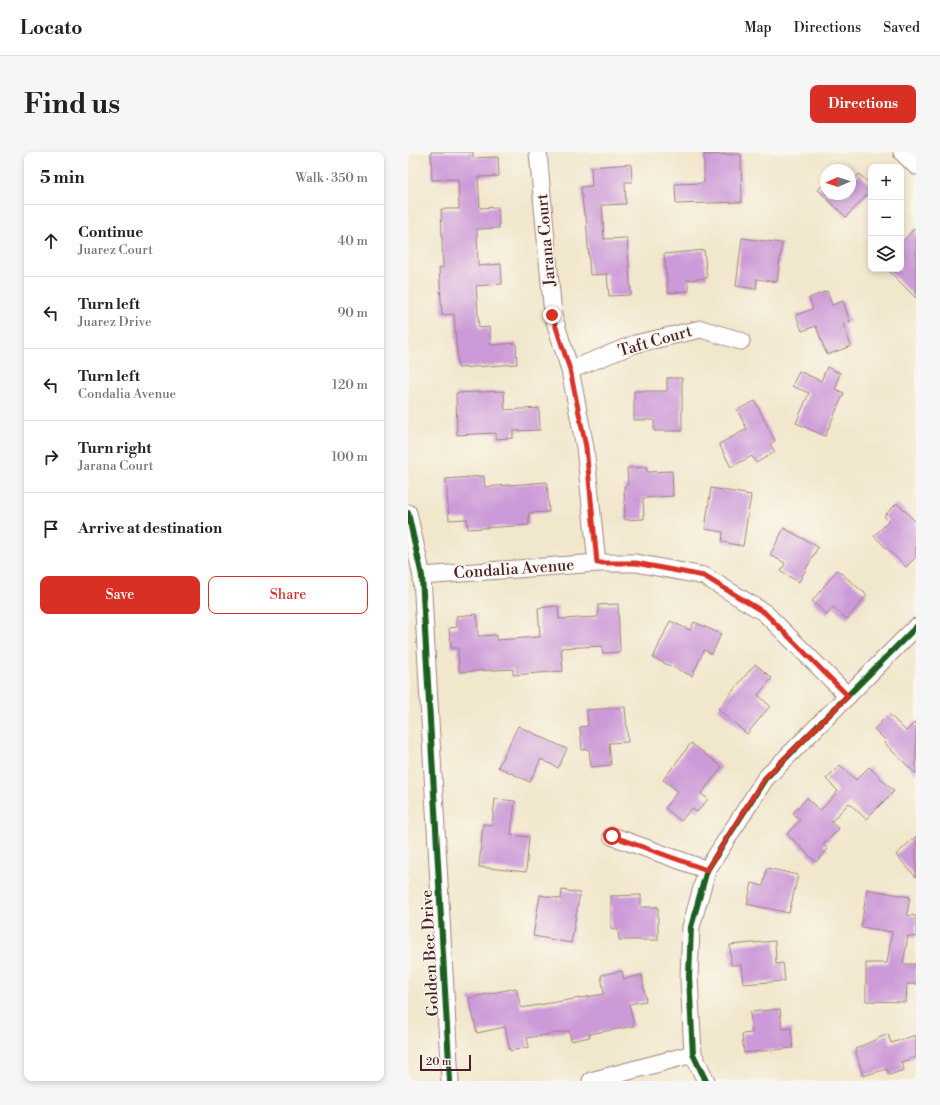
<!DOCTYPE html>
<meta charset="utf-8">
<style>
body{margin:0;font-family:"Libre Bodoni",serif;background:#f6f6f6;color:#202124}
.controls{position:absolute;right:12px;top:12px;display:grid;overflow:hidden;border-radius:8px;box-shadow:0 2px 6px #0003}
.controls button{width:36px;height:36px;display:grid;place-items:center;padding:0;border:0;border-bottom:1px solid #e0e0e0;background:#fff;color:#202124;font:20px sans-serif}
.compass{position:absolute;left:412px;top:12px;width:36px;height:36px;border-radius:50%;background:#fff;box-shadow:0 2px 6px #0003;rotate:267deg}
.scale{position:absolute;left:12px;bottom:10px;width:51px;box-sizing:border-box;padding-left:4px;border:2px solid #4a1f2b;border-top:0;font-size:11px;line-height:14px;white-space:nowrap;color:#4a1f2b;-webkit-text-stroke:3px #fbf7ec;paint-order:stroke}
.stop{position:absolute;width:12px;height:12px;margin:-9px;border:3px solid #d93025;border-radius:50%;background:#fff}
.stop.end{background:#d93025;border-color:#fff;box-shadow:0 1px 4px #0008}
.list{margin:0;padding:0;list-style:none}
h2{display:flex;justify-content:space-between;align-items:center;height:52px;margin:0;padding:0 16px;font-size:17px}
h2 small{font-size:13px;font-weight:400;color:#757577}
.list li{display:grid;grid-template-columns:26px 1fr auto;gap:12px;align-items:center;box-sizing:border-box;height:72px;padding:0 16px;border-top:1px solid #e0e0e0}
.list b{display:block;font-size:15px;white-space:nowrap}
.list p{margin:0;font-size:13px;white-space:nowrap;color:#757577}
.list em{font-size:13px;font-style:normal;color:#757577}
.actions{display:flex;gap:8px;padding:12px 16px}
.actions a{flex:1;padding:9px 0;border:1px solid #d93025;border-radius:8px;text-align:center;font-size:14px;color:#d93025}
.actions .main{background:#d93025;color:#fff}
.icon{flex:none;width:22px;height:22px;fill:none;stroke:currentColor;stroke-width:2;stroke-linecap:round;stroke-linejoin:round}
.map{position:relative;flex:none;width:508px;height:929px;overflow:hidden;border-radius:8px}
header{display:flex;align-items:center;gap:24px;box-sizing:border-box;height:56px;padding:0 20px;background:#fff;border-bottom:1px solid #e0e0e0}
header strong{font-size:19px}
nav{display:flex;gap:22px;margin-inline-start:auto;font-size:14px}
.intro{display:flex;align-items:center;justify-content:space-between;box-sizing:border-box;height:96px;padding:0 24px}
h1{margin:0;font-size:28px}
.button{padding:10px 18px;border-radius:8px;background:#d93025;color:#fff;font-size:14px;font-weight:700}
main{display:flex;gap:24px;padding:0 24px}
aside{flex:1;background:#fff;border-radius:8px;box-shadow:0 2px 6px #0003}
.map>svg:first-child{display:block}
.building{fill:#cc9ad8}
.lines{fill:none;stroke-linecap:round;stroke-linejoin:round}
.minor-casing{stroke:#9e837c;stroke-width:19}
.minor{stroke:#fff;stroke-width:17}
.cycleway-casing{stroke:#fbf7ec;stroke-width:8}
.cycleway{stroke:#1b5e20;stroke-width:6}
.route{stroke:#d93025;stroke-width:5}
.labels{text-anchor:middle;dominant-baseline:central;stroke-width:3;stroke-linejoin:round;paint-order:stroke}
.street-label{font-size:16px;fill:#4a1f2b;stroke:#fbf7ec}
</style>
<header>
<strong>Locato</strong>
<nav><a>Map</a><a>Directions</a><a>Saved</a></nav>
</header>
<div class="intro"><h1>Find us</h1><a class="button">Directions</a></div>
<main>
<aside>
<h2>5 min<small>Walk · 350 m</small></h2>
<ul class="list">
<li><svg class="icon" aria-label="ahead" viewBox="0 0 24 24"><path d="M12 20V5M6 11l6-6 6 6"/></svg><div><b>Continue</b><p>Juarez Court</p></div><em>40 m</em></li>
<li><svg class="icon" aria-label="left" viewBox="0 0 24 24"><path d="M17 20v-9H6M10 6l-5 5 5 5"/></svg><div><b>Turn left</b><p>Juarez Drive</p></div><em>90 m</em></li>
<li><svg class="icon" aria-label="left" viewBox="0 0 24 24"><path d="M17 20v-9H6M10 6l-5 5 5 5"/></svg><div><b>Turn left</b><p>Condalia Avenue</p></div><em>120 m</em></li>
<li><svg class="icon" aria-label="right" viewBox="0 0 24 24"><path d="M7 20v-9h11M14 6l5 5-5 5"/></svg><div><b>Turn right</b><p>Jarana Court</p></div><em>100 m</em></li>
<li><svg class="icon" aria-label="arrive" viewBox="0 0 24 24"><path d="M6 21V4h12l-3 4 3 4H6"/></svg><div><b>Arrive at destination</b></div></li>
</ul>
<div class="actions"><a class="main">Save</a><a>Share</a></div>
</aside>
<div class="map">
<svg width="508" height="929" viewBox="0 0 508 929">
<rect width="100%" height="100%" fill="#fbf7ec"/>
<filter id="ink" filterUnits="userSpaceOnUse"><feTurbulence type="fractalNoise" baseFrequency=".025" numOctaves="2"/><feDisplacementMap in="SourceGraphic" scale="8" xChannelSelector="R" yChannelSelector="G"/><feConvolveMatrix kernelMatrix="1 2 1 2 8 2 1 2 1" color-interpolation-filters="sRGB"/></filter>
<filter id="wash" filterUnits="userSpaceOnUse"><feTurbulence type="fractalNoise" baseFrequency=".012" numOctaves="4" result="noise"/><feDisplacementMap in="SourceGraphic" scale="16" xChannelSelector="R" yChannelSelector="G"/><feGaussianBlur stdDeviation="0.9" result="paint"/><feColorMatrix in="noise" values="0 0 0 0 0 0 0 0 0 0 0 0 0 0 0 0 0 1.4 0 .05"/><feComposite in="paint" operator="in"/></filter>
<g filter="url(#wash)">
<rect width="100%" height="100%" fill="#f1e7cc"/>
<g id="blocks">
<g class="building">
<path d="M 23,0 L 65,0 L 65,6 L 90,5 L 91,24 L 70,25 L 72,56 L 90,55 L 91,76 L 69,77 L 70,114 L 93,112 L 94,132 L 68,134 L 71,176 L 81,175 L 83,193 L 108,191 L 109,212 L 50,216 L 46,162 L 34,163 L 31,116 L 35,116 L 33,57 L 51,57 L 50,27 L 24,28 Z"/>
<path d="M 333,2 L 334,50 L 268,52 L 267,32 L 296,31 L 296,3 Z"/>
<path d="M 223,12 L 224,30 L 217,30 L 218,52 L 194,53 L 196,87 L 219,86 L 223,143 L 201,144 L 199,122 L 182,123 L 178,64 L 176,64 L 173,35 L 184,34 L 183,15 Z"/>
<path d="M 451,22 L 463,33 L 463,39 L 438,65 L 410,38 L 418,29 L 418,42 L 442,42 L 442,28 L 444,30 Z"/>
<path d="M 508,75 L 508,146 L 479,117 L 493,117 L 493,91 Z"/>
<path d="M 334,86 L 374,91 L 369,130 L 349,127 L 348,137 L 328,134 Z"/>
<path d="M 296,98 L 299,126 L 279,128 L 281,139 L 260,141 L 256,102 Z"/>
<path d="M 419,139 L 424,153 L 435,149 L 442,170 L 435,172 L 443,194 L 419,203 L 408,174 L 394,179 L 388,163 L 405,157 L 401,146 Z"/>
<path d="M 419,215 L 432,221 L 429,230 L 430,230 L 427,237 L 436,241 L 417,284 L 388,271 L 401,241 L 384,234 L 391,219 L 413,229 Z"/>
<path d="M 259,226 L 274,226 L 274,279 L 246,279 L 246,268 L 226,268 L 226,239 L 259,239 Z"/>
<path d="M 96,239 L 97,258 L 131,256 L 132,278 L 105,279 L 105,286 L 88,287 L 88,281 L 49,283 L 48,241 Z"/>
<path d="M 347,249 L 367,289 L 362,292 L 367,300 L 348,311 L 344,304 L 323,315 L 311,292 L 339,277 L 329,258 Z"/>
<path d="M 239,315 L 239,320 L 264,319 L 265,344 L 235,346 L 236,367 L 217,368 L 216,334 L 220,333 L 219,316 Z"/>
<path d="M 76,324 L 77,335 L 139,330 L 141,360 L 121,361 L 121,373 L 60,377 L 59,367 L 41,368 L 38,327 Z"/>
<path d="M 303,336 L 343,343 L 335,394 L 314,390 L 315,380 L 297,377 Z"/>
<path d="M 489,351 L 508,370 L 508,405 L 498,415 L 466,384 L 481,369 L 476,364 Z"/>
<path d="M 376,376 L 410,395 L 391,430 L 373,420 L 377,411 L 362,403 Z"/>
<path d="M 429,418 L 459,443 L 439,467 L 425,455 L 419,463 L 404,449 Z"/>
<path d="M 210,452 L 212,500 L 195,501 L 194,494 L 153,496 L 155,519 L 105,523 L 105,517 L 51,520 L 50,496 L 43,496 L 41,476 L 49,475 L 48,464 L 69,462 L 70,484 L 88,483 L 88,488 L 132,485 L 130,456 L 150,454 L 151,467 L 190,465 L 190,453 Z"/>
<path d="M 262,469 L 282,478 L 286,470 L 313,482 L 304,502 L 296,498 L 284,524 L 245,506 Z"/>
<path d="M 347,512 L 364,526 L 350,543 L 362,554 L 339,582 L 310,557 Z"/>
<path d="M 217,555 L 220,590 L 201,591 L 203,613 L 183,615 L 181,597 L 174,598 L 172,575 L 180,574 L 179,558 Z"/>
<path d="M 481,562 L 498,579 L 508,569 L 508,622 L 476,591 L 478,589 L 466,577 Z"/>
<path d="M 110,574 L 159,597 L 150,616 L 133,607 L 122,630 L 90,615 Z"/>
<path d="M 283,591 L 314,615 L 293,642 L 300,647 L 289,660 L 284,656 L 273,669 L 257,656 L 270,639 L 255,628 Z"/>
<path d="M 432,613 L 448,628 L 461,615 L 486,639 L 458,667 L 441,651 L 423,670 L 431,677 L 415,693 L 420,697 L 408,710 L 379,682 L 392,668 L 385,661 L 399,646 L 412,659 L 430,639 L 418,627 Z"/>
<path d="M 87,647 L 107,649 L 103,683 L 121,685 L 118,720 L 71,715 L 75,672 L 84,673 Z"/>
<path d="M 508,684 L 508,725 L 488,703 Z"/>
<path d="M 359,716 L 390,723 L 381,761 L 339,752 L 344,731 L 355,734 Z"/>
<path d="M 459,737 L 502,745 L 499,763 L 508,764 L 508,785 L 500,784 L 495,812 L 508,812 L 508,832 L 499,832 L 498,850 L 458,849 L 458,811 L 479,811 L 484,780 L 453,775 Z"/>
<path d="M 154,738 L 172,741 L 163,791 L 125,784 L 132,743 L 153,747 Z"/>
<path d="M 233,743 L 233,755 L 250,755 L 250,788 L 211,788 L 210,777 L 203,777 L 203,744 Z"/>
<path d="M 367,789 L 368,812 L 375,811 L 377,829 L 335,832 L 333,813 L 323,813 L 322,793 Z"/>
<path d="M 214,819 L 216,827 L 234,823 L 238,849 L 221,852 L 226,874 L 181,882 L 182,885 L 163,889 L 161,879 L 119,886 L 121,895 L 102,899 L 97,875 L 69,881 L 61,846 L 108,836 L 113,856 L 196,842 L 193,823 Z"/>
<path d="M 372,857 L 374,877 L 383,876 L 385,896 L 336,901 L 334,882 L 344,881 L 342,860 Z"/>
<path d="M 480,882 L 483,891 L 508,883 L 508,905 L 493,910 L 496,918 L 481,923 L 479,917 L 455,924 L 447,897 Z"/>
</g>
</g>
</g>
<g filter="url(#ink)">
<use href="#blocks" fill-opacity="0" stroke="#9e837c" stroke-width="1"/>
<g class="lines">
<g class="minor-casing">
<g id="minor">
<path d="M 130,0 L 145,163 L 162,218 L 177,295 L 189,411"/>
<path d="M 494,0 L 508,14"/>
<path d="M 162,218 L 227,192 L 293,177 L 333,189"/>
<path d="M 0,361 L 14,424 L 42,929"/>
<path d="M 14,424 L 189,411 L 228,411 L 296,424 L 357,461 L 440,544"/>
<path d="M 204,684 L 299,718"/>
<path d="M 183,929 L 285,902"/>
<path d="M 298,929 L 285,902 L 281,825 L 283,775 L 299,718 L 357,627 L 508,475"/>
</g>
</g>
<use href="#minor" class="minor"/>
<g class="cycleway-casing">
<g id="cycleway">
<path d="M 0,361 L 14,424 L 42,929"/>
<path d="M 298,929 L 285,902 L 281,825 L 283,775 L 299,718 L 357,627 L 508,475"/>
</g>
</g>
<use href="#cycleway" class="cycleway"/>
</g>
</g>
<g class="lines" filter="url(#ink)">
<path class="route" d="M 144,163 L 162,218 L 178,295 L 189,411 L 228,411 L 296,424 L 357,461 L 440,544 L 356,627 L 299,718 L 204,684"/>
</g>
<g class="labels">
<g class="street-label">
<text transform="translate(138 88) rotate(-95)">Jarana Court</text>
<text transform="translate(247 189) rotate(-16)">Taft Court</text>
<text transform="translate(106 417) rotate(-4)">Condalia Avenue</text>
<text transform="translate(22 801) rotate(-93)">Golden Bee Drive</text>
</g>
</g>
</svg>
<div class="controls">
<button>+</button>
<button>−</button>
<button><svg class="icon" aria-label="layers" viewBox="0 0 24 24"><path d="M12 4l9 5-9 5-9-5zM3 14l9 5 9-5"/></svg></button>
</div>
<svg class="compass" viewBox="-18 -18 36 36"><path d="M0-13l5 13h-10z" fill="#e53935"/><path d="M0 13l5-13h-10z" fill="#757577"/></svg>
<div class="scale">20 m</div>
<div class="stop" style="left:204px;top:684px"></div>
<div class="stop end" style="left:144px;top:163px"></div>
</div>
</main>
